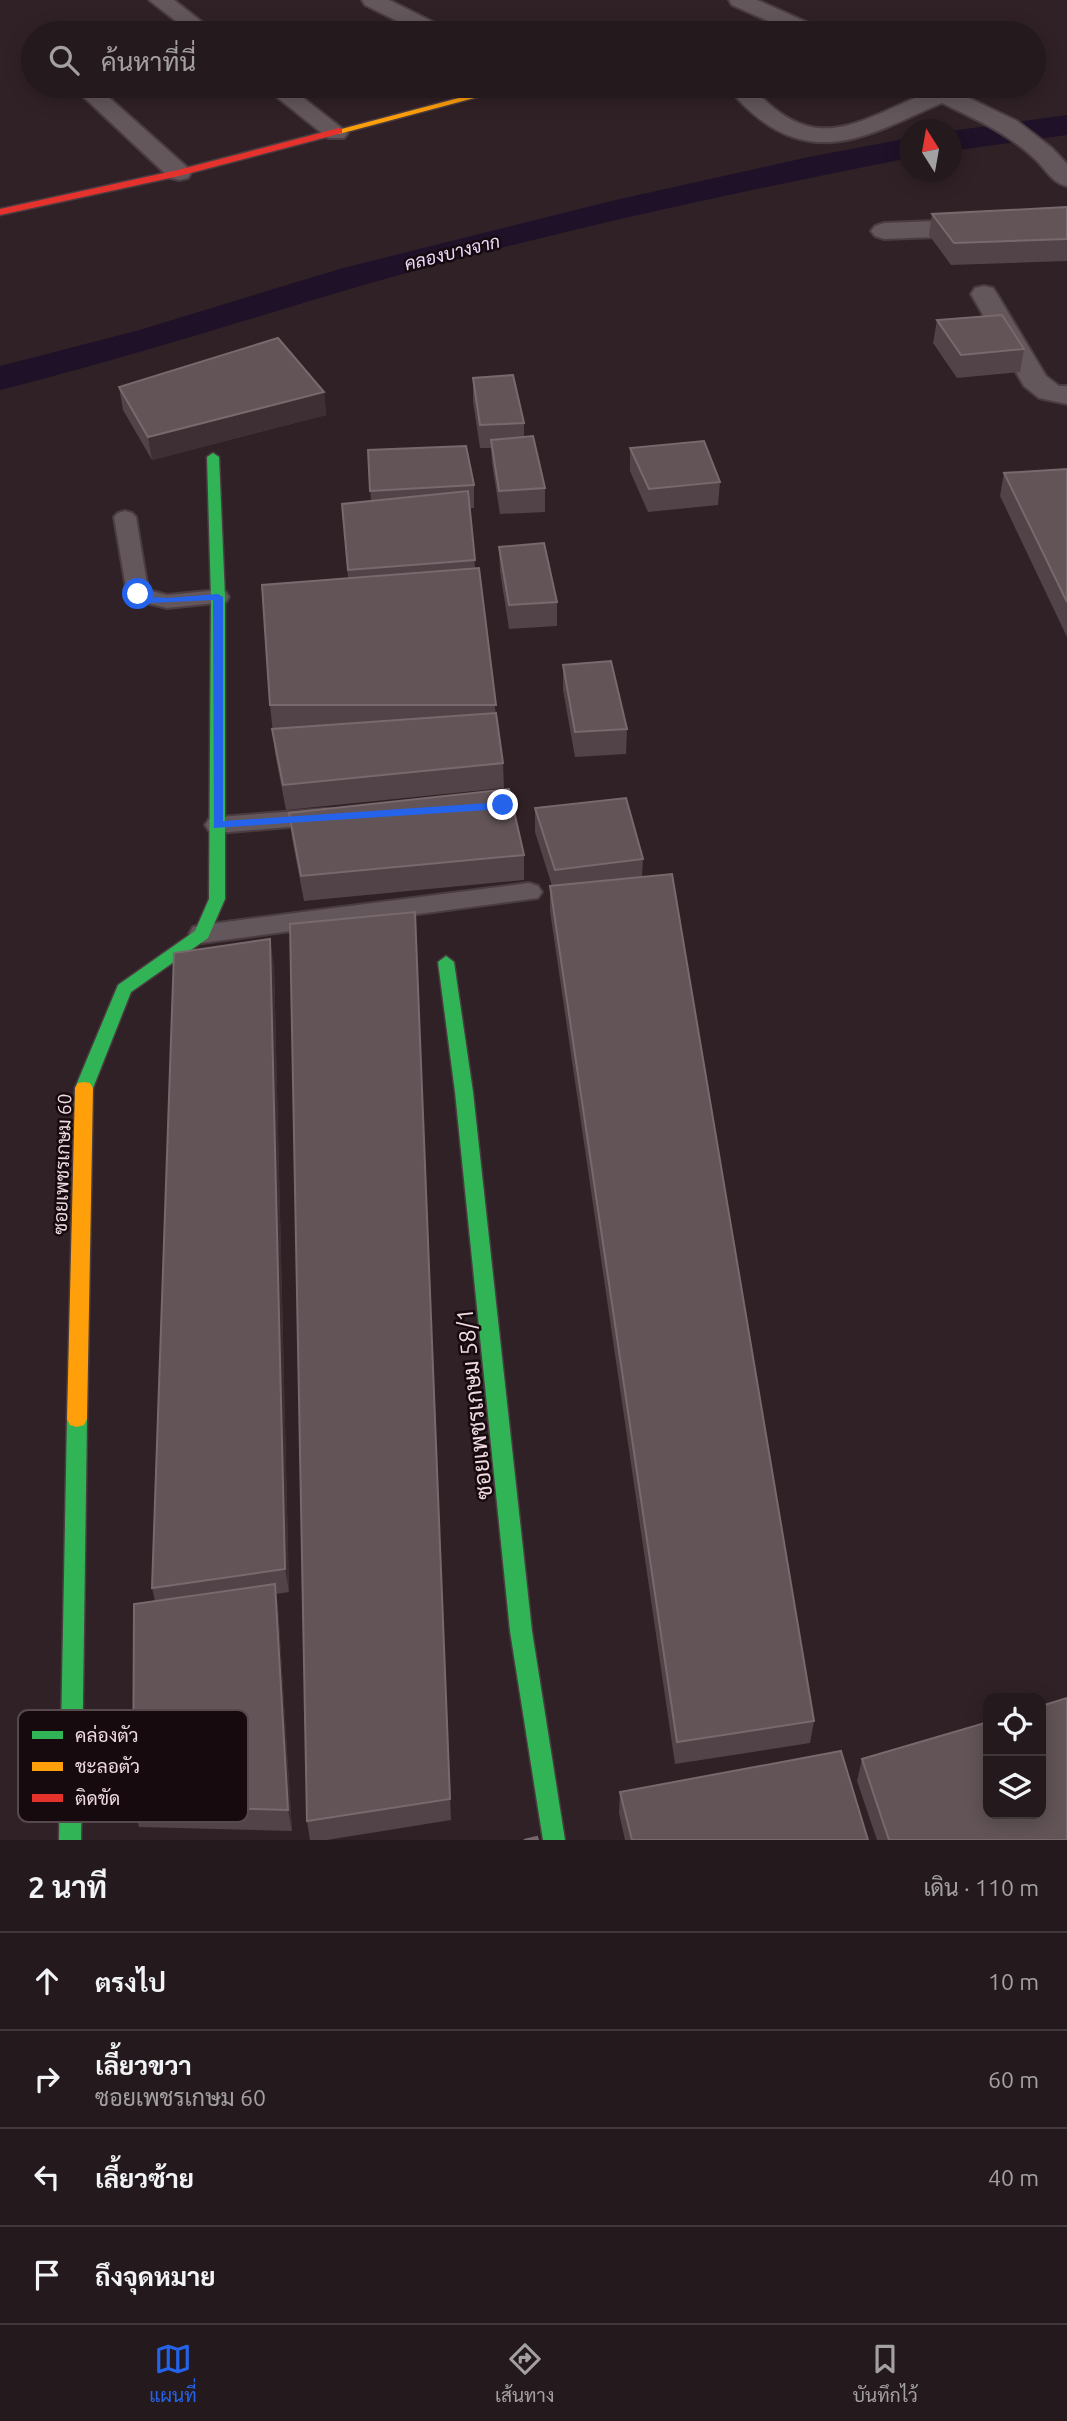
<!DOCTYPE html>
<html lang="th">
<meta charset="utf-8">
<style>
body{margin:0;font-family:Ubuntu,Sarabun,sans-serif;background:#302629;color:#f1f3f6}
.controls{position:absolute;right:21px;bottom:21px;display:grid;overflow:hidden;border-radius:14px;box-shadow:0 4px 18px #0003}
.controls button{width:63px;height:63px;display:grid;place-items:center;padding:0;border:0;border-bottom:2px solid #41383b;background:#24191c;color:#f1f3f6;font:35px sans-serif}
.compass{position:absolute;left:899px;top:119px;width:63px;height:63px;border-radius:50%;background:#24191c;box-shadow:0 4px 18px #0003;rotate:349deg}
.stop{position:absolute;width:21px;height:21px;margin:-16px;border:5px solid #2563eb;border-radius:50%;background:#fff}
.stop.end{background:#2563eb;border-color:#fff;box-shadow:0 2px 7px #0008}
.list{margin:0;padding:0;list-style:none}
h2{display:flex;justify-content:space-between;align-items:center;height:91px;margin:0;padding:0 28px;font-size:30px}
h2 small{font-size:23px;font-weight:400;color:#a3a0a3}
.list li{display:grid;grid-template-columns:46px 1fr auto;gap:21px;align-items:center;box-sizing:border-box;height:98px;padding:0 28px;border-top:2px solid #41383b}
.list b{display:block;font-size:26px;white-space:nowrap}
.list p{margin:0;font-size:23px;white-space:nowrap;color:#a3a0a3}
.list em{font-size:23px;font-style:normal;color:#a3a0a3}
.icon{flex:none;width:38px;height:38px;fill:none;stroke:currentColor;stroke-width:2;stroke-linecap:round;stroke-linejoin:round}
.map{position:relative;flex:none;width:1067px;height:1840px;overflow:hidden}
.search{position:absolute;background:#24191c;box-shadow:0 4px 18px #0003;left:21px;right:21px;top:21px;height:77px;display:flex;align-items:center;gap:18px;box-sizing:border-box;padding:0 24px;border-radius:38px;color:#a3a0a3;font-size:26px}
.sheet{height:483px;background:#24191c}
nav{display:flex;justify-content:space-around;align-items:center;box-sizing:border-box;height:98px;border-top:2px solid #41383b;background:#24191c;font-size:19px;color:#a3a0a3}
nav a{display:grid;justify-items:center;gap:4px}
nav .on{color:#2563eb}
.map>svg:first-child{display:block}
.lines{fill:none;stroke-linecap:round;stroke-linejoin:round}
.canal{fill:#1f1128;fill-rule:evenodd}
.lane-casing{stroke:#4a3c41;stroke-width:4}
.street-casing{stroke:#4a3c41;stroke-width:4}
.fast-casing{stroke:#4a3c41;stroke-width:3}
.slow-casing{stroke:#4a3c41;stroke-width:3}
.jam-casing{stroke:#4a3c41;stroke-width:3}
.lane{fill:#63575b;fill-rule:evenodd}
.street{fill:#63575b;fill-rule:evenodd}
.fast{fill:#30b455;fill-rule:evenodd}
.slow{fill:#ff9f0a;fill-rule:evenodd}
.jam{fill:#e5322d;fill-rule:evenodd}
.wall{fill:#514347}
.shaded-wall{fill:#3d2f33}
.building{fill:#625457;stroke:#78696c;stroke-width:2}
.route{fill:#2563eb}
.labels{text-anchor:middle;dominant-baseline:central;stroke-width:5;stroke-linejoin:round;paint-order:stroke}
.far-water-label{font-size:18px;font-style:italic;fill:#ecdbfd;stroke:#160a0e}
.street-label{font-size:19px;fill:#eedae0;stroke:#160a0e}
.near-street-label{font-size:23px;fill:#eedae0;stroke:#160a0e}
.key{fill:#160a0e;stroke:#57484d;stroke-width:2}
.key-label{font-size:19px;fill:#eedae0}
</style>
<div class="map">
<svg width="1067" height="1840" viewBox="0 0 1067 1840">
<rect width="100%" height="100%" fill="#302126"/>
<g class="lines">
<g class="canal">
<path d="M 1067,115 L 1067,135 L 951,151 L 951,131 Z"/>
<path d="M 909,138 L 909,158 C 728,194 545,233 367,284 C 245,320 124,359 0,390 L 0,366 L 136,331 L 343,268 L 607,202 L 809,157 Z"/>
</g>
<g class="lane-casing">
<g id="lane">
<path d="M 125,511 L 132,513 L 136,517 L 148,590 L 167,595 L 218,590 L 226,592 L 229,597 L 226,602 L 167,608 L 130,599 L 127,594 L 114,517 L 118,513 Z"/>
<path d="M 326,809 L 335,811 L 338,817 L 335,823 L 218,833 L 209,831 L 205,825 L 209,819 L 218,817 Z"/>
<path d="M 529,883 L 538,886 L 542,892 L 538,898 L 202,943 L 193,941 L 189,934 L 193,927 L 202,925 Z"/>
</g>
</g>
<g class="street-casing">
<g id="street">
<path d="M 149,0 L 174,0 L 216,33 L 191,33 Z"/>
<path d="M 362,0 L 389,0 L 445,28 L 448,33 L 421,33 L 365,5 Z"/>
<path d="M 729,0 L 757,0 L 820,28 L 823,33 L 795,33 L 732,5 Z"/>
<path d="M 72,86 L 96,86 L 188,168 L 191,173 L 188,178 L 179,180 L 170,178 Z"/>
<path d="M 263,86 L 288,86 L 348,133 L 344,138 L 328,138 Z"/>
<path d="M 728,86 L 751,86 C 814,156 851,125 924,94 L 915,86 L 944,86 L 1017,121 L 1052,148 L 1067,164 L 1067,186 C 1052,183 1046,169 1035,159 C 1008,133 975,119 942,103 C 880,129 824,167 761,120 C 749,111 736,99 728,86 Z"/>
<path d="M 1067,216 L 1067,232 L 884,239 L 875,236 L 871,231 L 875,226 L 884,223 Z"/>
<path d="M 984,286 L 993,288 L 997,294 L 1046,376 L 1059,386 L 1067,386 L 1067,404 L 1039,398 L 1024,386 L 971,294 L 975,288 Z"/>
</g>
</g>
<g class="fast-casing">
<g id="fast">
<path d="M 213,453 L 219,457 L 225,597 L 225,899 L 208,938 L 131,992 L 93,1088 L 90,1093 L 78,1093 L 75,1088 L 118,985 L 195,931 L 209,899 L 211,597 L 207,457 Z"/>
<path d="M 446,956 L 454,962 L 473,1092 L 532,1631 L 565,1840 L 543,1840 L 510,1631 L 455,1092 L 438,962 Z"/>
<path d="M 77,1411 L 84,1413 L 87,1419 L 81,1840 L 59,1840 L 67,1419 L 70,1413 Z"/>
</g>
</g>
<g class="slow-casing">
<g id="slow">
<path d="M 504,86 L 519,86 L 339,134 L 334,131 Z"/>
<path d="M 84,1082 L 90,1083 L 93,1088 L 87,1419 L 84,1425 L 77,1427 L 70,1425 L 67,1419 L 75,1088 L 78,1083 Z"/>
</g>
</g>
<g class="jam-casing">
<path id="jam" d="M 339,128 L 342,129 L 342,133 L 179,176 L 0,215 L 0,209 L 178,170 Z"/>
</g>
<use href="#lane" class="lane"/>
<use href="#street" class="street"/>
<use href="#fast" class="fast"/>
<use href="#slow" class="slow"/>
<use href="#jam" class="jam"/>
</g>
<g class="wall">
<path d="M 1067,207 L 1067,261 L 951,265 L 929,235 L 932,214 Z"/>
<path d="M 937,320 L 1024,349 L 1020,372 L 957,378 L 933,343 Z"/>
<path d="M 473,378 L 524,423 L 524,437 L 545,488 L 545,512 L 500,514 L 492,463 L 491,448 L 480,448 L 473,401 Z"/>
<path d="M 119,387 L 324,392 L 326,415 L 152,460 L 123,410 Z"/>
<path d="M 630,448 L 720,482 L 718,505 L 648,512 L 630,471 Z"/>
<path d="M 368,450 L 474,485 L 474,508 L 470,508 L 475,568 L 503,763 L 504,788 L 286,810 L 275,753 L 270,705 L 348,578 L 342,504 L 371,501 Z"/>
<path d="M 1067,469 L 1067,637 L 1000,496 L 1004,473 Z"/>
<path d="M 499,547 L 557,602 L 557,626 L 509,629 L 500,571 Z"/>
<path d="M 563,665 L 627,729 L 626,754 L 575,757 L 563,690 Z"/>
<path d="M 535,808 L 643,859 L 642,877 L 814,1721 L 810,1743 L 675,1764 L 550,911 L 550,886 L 552,886 L 535,832 Z"/>
<path d="M 289,813 L 524,855 L 524,880 L 304,901 L 292,838 Z"/>
<path d="M 415,912 L 451,1820 L 327,1840 L 310,1840 L 307,1821 Z"/>
<path d="M 274,964 L 289,1592 L 276,1594 L 278,1607 L 292,1831 L 139,1827 L 133,1805 L 155,1601 L 152,1588 Z"/>
<path d="M 862,1759 L 1067,1840 L 877,1840 L 857,1781 Z"/>
<path d="M 620,1792 L 868,1840 L 625,1840 L 619,1813 Z"/>
</g>
<g class="shaded-wall">
<path d="M 324,392 L 326,415 L 152,460 L 148,437 Z"/>
<path d="M 270,939 L 274,964 L 289,1592 L 285,1569 Z"/>
<path d="M 275,1584 L 278,1607 L 292,1831 L 288,1810 Z"/>
</g>
<g class="building">
<path d="M 1067,207 L 1067,239 L 954,243 L 932,214 Z"/>
<path d="M 1002,315 L 1024,349 L 961,355 L 937,320 Z"/>
<path d="M 278,338 L 324,392 L 148,437 L 119,387 Z"/>
<path d="M 513,375 L 524,423 L 480,425 L 473,378 Z"/>
<path d="M 533,436 L 545,488 L 499,491 L 491,440 Z"/>
<path d="M 704,441 L 720,482 L 649,489 L 630,448 Z"/>
<path d="M 466,446 L 474,485 L 370,491 L 368,450 Z"/>
<path d="M 1067,469 L 1067,602 L 1004,473 Z"/>
<path d="M 468,491 L 475,560 L 348,570 L 342,504 Z"/>
<path d="M 544,543 L 557,602 L 509,605 L 499,547 Z"/>
<path d="M 479,568 L 496,705 L 270,705 L 262,585 Z"/>
<path d="M 611,661 L 627,729 L 575,732 L 563,665 Z"/>
<path d="M 496,713 L 503,763 L 283,785 L 272,729 Z"/>
<path d="M 509,789 L 524,855 L 301,876 L 289,813 Z"/>
<path d="M 626,798 L 643,859 L 555,870 L 535,808 Z"/>
<path d="M 672,874 L 814,1721 L 677,1742 L 550,886 Z"/>
<path d="M 415,912 L 450,1799 L 307,1821 L 290,924 Z"/>
<path d="M 270,939 L 285,1569 L 152,1588 L 174,953 Z"/>
<path d="M 275,1584 L 288,1810 L 133,1805 L 134,1604 Z"/>
<path d="M 1067,1698 L 1067,1840 L 889,1840 L 862,1759 L 988,1722 L 988,1814 L 1041,1814 L 1041,1706 Z"/>
<path d="M 841,1751 L 868,1840 L 632,1840 L 620,1792 Z"/>
<path d="M 537,1837 L 538,1840 L 524,1840 Z"/>
</g>
<path class="route" d="M 138,591 L 151,597 L 167,598 L 218,594 L 223,597 L 223,821 L 503,802 L 508,805 L 503,809 L 214,828 L 213,600 L 149,603 L 135,596 L 135,592 Z"/>
<g class="labels">
<g class="far-water-label">
<text transform="translate(452 252) rotate(-14)">คลองบางจาก</text>
</g>
<g class="street-label">
<text transform="translate(62 1164) rotate(-88)">ซอยเพชรเกษม 60</text>
</g>
<g class="near-street-label">
<text transform="translate(474 1404) rotate(-96)">ซอยเพชรเกษม 58/1</text>
</g>
</g>
<rect x="18" y="1710" width="230" height="112" rx="10" class="key"/>
<rect x="32" y="1731" width="31" height="8" fill="#30b455"/>
<rect x="32" y="1762" width="31" height="9" fill="#ff9f0a"/>
<rect x="32" y="1794" width="31" height="8" fill="#e5322d"/>
<g class="key-label">
<text x="75" y="1742">คล่องตัว</text>
<text x="75" y="1773">ชะลอตัว</text>
<text x="75" y="1805">ติดขัด</text>
</g>
</svg>
<div class="controls">
<button><svg class="icon" aria-label="locate" viewBox="0 0 24 24"><circle cx="12" cy="12" r="6"/><path d="M12 2v4M12 18v4M2 12h4M18 12h4"/></svg></button>
<button><svg class="icon" aria-label="layers" viewBox="0 0 24 24"><path d="M12 4l9 5-9 5-9-5zM3 14l9 5 9-5"/></svg></button>
</div>
<svg class="compass" viewBox="-18 -18 36 36"><path d="M0-13l5 13h-10z" fill="#e53935"/><path d="M0 13l5-13h-10z" fill="#a3a0a3"/></svg>
<div class="stop" style="left:138px;top:594px"></div>
<div class="stop end" style="left:503px;top:805px"></div>
<div class="search"><svg class="icon" aria-label="search" viewBox="0 0 24 24"><circle cx="10" cy="10" r="6"/><path d="M15 15l6 6"/></svg>ค้นหาที่นี่</div>
</div>
<section class="sheet">
<h2>2 นาที<small>เดิน · 110 m</small></h2>
<ul class="list">
<li><svg class="icon" aria-label="ahead" viewBox="0 0 24 24"><path d="M12 20V5M6 11l6-6 6 6"/></svg><div><b>ตรงไป</b></div><em>10 m</em></li>
<li><svg class="icon" aria-label="right" viewBox="0 0 24 24"><path d="M7 20v-9h11M14 6l5 5-5 5"/></svg><div><b>เลี้ยวขวา</b><p>ซอยเพชรเกษม 60</p></div><em>60 m</em></li>
<li><svg class="icon" aria-label="left" viewBox="0 0 24 24"><path d="M17 20v-9H6M10 6l-5 5 5 5"/></svg><div><b>เลี้ยวซ้าย</b></div><em>40 m</em></li>
<li><svg class="icon" aria-label="arrive" viewBox="0 0 24 24"><path d="M6 21V4h12l-3 4 3 4H6"/></svg><div><b>ถึงจุดหมาย</b></div></li>
</ul>
</section>
<nav>
<a class="on"><svg class="icon" aria-label="map" viewBox="0 0 24 24"><path d="M3 6l6-2 6 2 6-2v14l-6 2-6-2-6 2zM9 4v14M15 6v14"/></svg>แผนที่</a>
<a><svg class="icon" aria-label="directions" viewBox="0 0 24 24"><path d="M12 3l9 9-9 9-9-9zM9 14v-3h6M13 9l2 2-2 2"/></svg>เส้นทาง</a>
<a><svg class="icon" aria-label="saved" viewBox="0 0 24 24"><path d="M7 4h10v16l-5-4-5 4z"/></svg>บันทึกไว้</a>
</nav>
